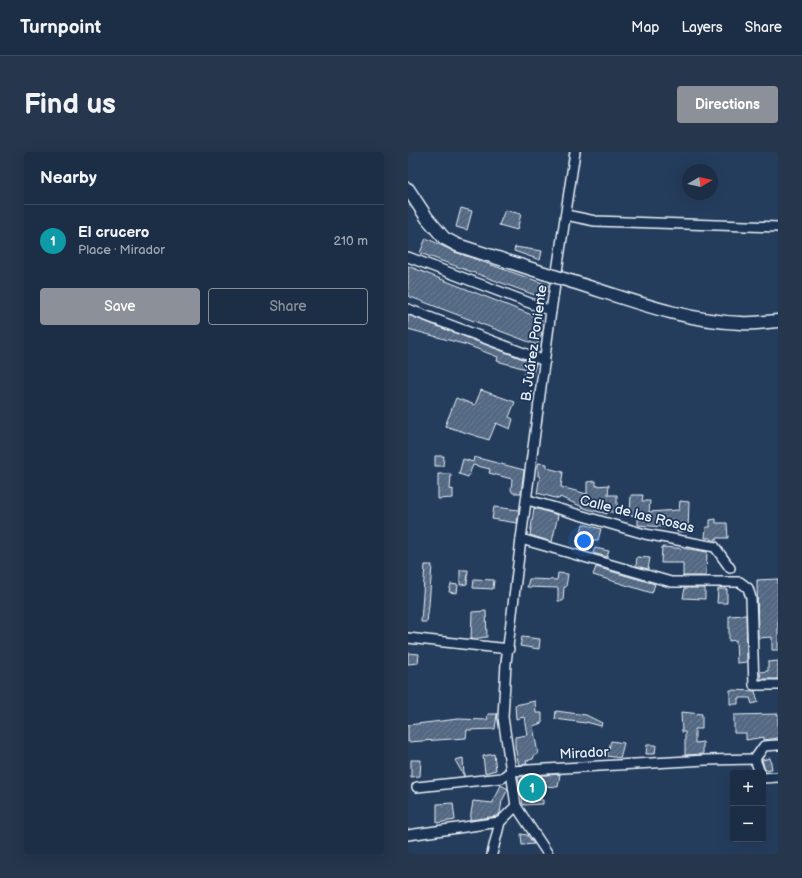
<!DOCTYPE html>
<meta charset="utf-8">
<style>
body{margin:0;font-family:"Balsamiq Sans",sans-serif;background:#25364d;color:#f1f3f6}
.controls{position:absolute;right:12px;bottom:12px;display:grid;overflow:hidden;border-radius:4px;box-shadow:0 4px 16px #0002}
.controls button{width:36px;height:36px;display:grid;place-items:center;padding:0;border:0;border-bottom:1px solid #3a4a5f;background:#1c2e46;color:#f1f3f6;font:20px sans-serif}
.compass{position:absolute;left:274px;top:12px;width:36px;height:36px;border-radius:50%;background:#1c2e46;box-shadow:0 4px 16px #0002;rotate:81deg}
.you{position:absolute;left:176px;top:389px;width:14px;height:14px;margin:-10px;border:3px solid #fff;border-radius:50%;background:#1a73e8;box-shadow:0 0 0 6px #1a73e833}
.badge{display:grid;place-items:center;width:26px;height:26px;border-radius:50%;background:#8c9099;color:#fff;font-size:13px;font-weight:700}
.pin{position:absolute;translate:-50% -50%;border:2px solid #fff;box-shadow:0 1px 4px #0006}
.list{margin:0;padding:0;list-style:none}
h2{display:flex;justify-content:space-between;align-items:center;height:52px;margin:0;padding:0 16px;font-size:17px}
h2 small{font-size:13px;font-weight:400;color:#a0a8b3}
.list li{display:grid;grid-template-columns:26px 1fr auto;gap:12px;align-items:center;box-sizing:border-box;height:72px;padding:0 16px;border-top:1px solid #3a4a5f}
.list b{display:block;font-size:15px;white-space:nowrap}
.list p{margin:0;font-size:13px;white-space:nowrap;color:#a0a8b3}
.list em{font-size:13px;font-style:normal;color:#a0a8b3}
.actions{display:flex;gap:8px;padding:12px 16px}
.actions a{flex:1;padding:9px 0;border:1px solid #8c9099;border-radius:4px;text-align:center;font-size:14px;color:#8c9099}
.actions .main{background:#8c9099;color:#fff}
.map{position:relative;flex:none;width:370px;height:702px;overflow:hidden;border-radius:4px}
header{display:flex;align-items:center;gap:24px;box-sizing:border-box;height:56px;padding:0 20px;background:#1c2e46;border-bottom:1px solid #3a4a5f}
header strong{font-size:19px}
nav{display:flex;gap:22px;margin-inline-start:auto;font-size:14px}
.intro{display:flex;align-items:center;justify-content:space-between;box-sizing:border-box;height:96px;padding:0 24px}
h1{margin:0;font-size:28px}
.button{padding:10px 18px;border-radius:4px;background:#8c9099;color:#fff;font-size:14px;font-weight:700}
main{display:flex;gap:24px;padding:0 24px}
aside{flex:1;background:#1c2e46;border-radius:4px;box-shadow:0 4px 16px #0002}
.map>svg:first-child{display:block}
.building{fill:url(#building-hatch);stroke:#e8f1f8}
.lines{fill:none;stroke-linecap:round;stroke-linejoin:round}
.minor-casing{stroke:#e8f1f8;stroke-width:12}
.secondary-casing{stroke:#e8f1f8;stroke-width:15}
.minor{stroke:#1d3557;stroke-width:9}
.secondary{stroke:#1d3557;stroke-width:12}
.secondary-bridge-casing{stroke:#e8f1f8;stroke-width:15;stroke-linecap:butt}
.secondary-bridge{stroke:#1d3557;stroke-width:12}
.labels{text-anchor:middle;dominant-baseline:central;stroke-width:3.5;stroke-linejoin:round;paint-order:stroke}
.street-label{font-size:14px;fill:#e8f1f8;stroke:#1d3557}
</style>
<header>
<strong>Turnpoint</strong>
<nav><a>Map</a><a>Layers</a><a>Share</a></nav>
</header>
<div class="intro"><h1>Find us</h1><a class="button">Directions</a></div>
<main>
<aside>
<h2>Nearby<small></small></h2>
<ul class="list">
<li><span class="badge" style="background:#0f9aa8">1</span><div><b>El crucero</b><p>Place · Mirador</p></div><em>210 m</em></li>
</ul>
<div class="actions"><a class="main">Save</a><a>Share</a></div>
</aside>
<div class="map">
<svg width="370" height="702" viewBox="0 0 370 702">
<defs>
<pattern id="building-hatch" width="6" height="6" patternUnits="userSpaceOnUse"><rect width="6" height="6" fill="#536782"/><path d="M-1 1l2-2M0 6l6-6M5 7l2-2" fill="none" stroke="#6c7d94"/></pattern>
</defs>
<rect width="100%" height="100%" fill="#253d5d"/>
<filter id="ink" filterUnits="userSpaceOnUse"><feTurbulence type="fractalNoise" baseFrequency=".025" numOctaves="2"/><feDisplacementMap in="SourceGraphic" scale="8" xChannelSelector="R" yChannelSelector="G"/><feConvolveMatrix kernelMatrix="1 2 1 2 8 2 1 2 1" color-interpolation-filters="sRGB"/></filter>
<g filter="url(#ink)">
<g class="building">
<path d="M 53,56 L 64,59 L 59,78 L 48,75 Z"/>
<path d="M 97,58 L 113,62 L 109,78 L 91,73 Z"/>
<path d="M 18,86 L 47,100 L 140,133 L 135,146 L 12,101 Z"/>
<path d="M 107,95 L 134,99 L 132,108 L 106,99 Z"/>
<path d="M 0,114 L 134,167 L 131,179 L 134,180 L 134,181 L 129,193 L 0,144 Z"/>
<path d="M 0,163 L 128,212 L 124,225 L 116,222 L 118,217 L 89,209 L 90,205 L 59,193 L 0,177 Z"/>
<path d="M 73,238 L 107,250 L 101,265 L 105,267 L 102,277 L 88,271 L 81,288 L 37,274 L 48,246 L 67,253 Z"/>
<path d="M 27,304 L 36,304 L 35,314 L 27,314 Z"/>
<path d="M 66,305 L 116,318 L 113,341 L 105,341 L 103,338 L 104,327 L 81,321 L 82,317 L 65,313 L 60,325 L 51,322 L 55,307 L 65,310 Z"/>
<path d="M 130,311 L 139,312 L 139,316 L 155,320 L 153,335 L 179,342 L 179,330 L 188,329 L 188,334 L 201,333 L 200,343 L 209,343 L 209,360 L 199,360 L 199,362 L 179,357 L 152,345 L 151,347 L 129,341 L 132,324 L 130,324 Z"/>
<path d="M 30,322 L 43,322 L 42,338 L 45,337 L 45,346 L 30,347 Z"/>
<path d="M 223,343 L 235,343 L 234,349 L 242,349 L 241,360 L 271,358 L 272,349 L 281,350 L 280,379 L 269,380 L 269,376 L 230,373 L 230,364 L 222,363 Z"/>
<path d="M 86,355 L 111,358 L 109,371 L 84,367 Z"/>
<path d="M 126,356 L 150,363 L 144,390 L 122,383 Z"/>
<path d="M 308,367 L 308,371 L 319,371 L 320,386 L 308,386 L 308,388 L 303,388 L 303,386 L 297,386 L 298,375 L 302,375 L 302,368 Z"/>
<path d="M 175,372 L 193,377 L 190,388 L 171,388 Z"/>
<path d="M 254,395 L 282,397 L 299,400 L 298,424 L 275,424 L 275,411 L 253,411 Z"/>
<path d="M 187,396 L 201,399 L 199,405 L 185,401 Z"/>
<path d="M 229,405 L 242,406 L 240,417 L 228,414 Z"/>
<path d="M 17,413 L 24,413 L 21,453 L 19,470 L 13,470 Z"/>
<path d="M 188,415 L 247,432 L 244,441 L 185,423 Z"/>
<path d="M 52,418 L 60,418 L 59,432 L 52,433 Z"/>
<path d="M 150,421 L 160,422 L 158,435 L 156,435 L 155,449 L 150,449 L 150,436 L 119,435 L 121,427 L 149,428 Z"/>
<path d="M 66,427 L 86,428 L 85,437 L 65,436 Z"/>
<path d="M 370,427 L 370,498 L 364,498 L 364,485 L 350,486 L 349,428 Z"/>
<path d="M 43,432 L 50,433 L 49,441 L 41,440 Z"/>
<path d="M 277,436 L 297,436 L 297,447 L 275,446 Z"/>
<path d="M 310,437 L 319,437 L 319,451 L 309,451 Z"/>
<path d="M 78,459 L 79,485 L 63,487 L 64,460 Z"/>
<path d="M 338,463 L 339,510 L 329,511 L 328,488 L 321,489 L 321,464 Z"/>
<path d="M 114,485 L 132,487 L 131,497 L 112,494 Z"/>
<path d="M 0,501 L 11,502 L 10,511 L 0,512 Z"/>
<path d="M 370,509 L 370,527 L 353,527 L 352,520 L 360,519 L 360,510 Z"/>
<path d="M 322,538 L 347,539 L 350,550 L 344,552 L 342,546 L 330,546 L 330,552 L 322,552 Z"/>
<path d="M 127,549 L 128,561 L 134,561 L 134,571 L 125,574 L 130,602 L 126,604 L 125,607 L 118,609 L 119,612 L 111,613 L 107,595 L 107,585 L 119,583 L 116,565 L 108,567 L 107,553 Z"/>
<path d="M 148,559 L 178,563 L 194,571 L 193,574 L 178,570 L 178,571 L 147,567 Z"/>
<path d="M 273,560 L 294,562 L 294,577 L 287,577 L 287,591 L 295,590 L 295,602 L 277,603 L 277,580 L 274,580 Z"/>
<path d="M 80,562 L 89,562 L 87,577 L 59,578 L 58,586 L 0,590 L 0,573 L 50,567 L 79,568 Z"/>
<path d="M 370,562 L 370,586 L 356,588 L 356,585 L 338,588 L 338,581 L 326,581 L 326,563 Z"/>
<path d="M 203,589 L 216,591 L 212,606 L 199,604 Z"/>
<path d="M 239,593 L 248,593 L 247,602 L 238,602 Z"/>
<path d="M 86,602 L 88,618 L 77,621 L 75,604 Z"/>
<path d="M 55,606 L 56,624 L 47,608 Z"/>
<path d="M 362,606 L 364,617 L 357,618 L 354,608 Z"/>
<path d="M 3,608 L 13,608 L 12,624 L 3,625 Z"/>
<path d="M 152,622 L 150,635 L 137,634 L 137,637 L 112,637 L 110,625 Z"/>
<path d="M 93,633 L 100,637 L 94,649 L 92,661 L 89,664 L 62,668 L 65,649 L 85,651 L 86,646 L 87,646 Z"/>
<path d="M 114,646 L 135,648 L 135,652 L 115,653 Z"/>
<path d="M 45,651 L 47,668 L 29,671 L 29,652 Z"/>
<path d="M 113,682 L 119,683 L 126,692 L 114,693 Z"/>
</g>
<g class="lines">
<g class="minor-casing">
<g id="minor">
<path d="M 158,63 L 187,69 L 370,75"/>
<path d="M 0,105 L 143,159"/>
<path d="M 0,157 L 137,209"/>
<path d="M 120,348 L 237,382 L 307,395 L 322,416"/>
<path d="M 113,387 L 263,430 L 332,430 L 340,436 L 343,446 L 346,533 L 370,533"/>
<path d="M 0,486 L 101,497"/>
<path d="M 347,607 L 356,594 L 370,593"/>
<path d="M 347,607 L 352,621"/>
<path d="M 355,626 L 370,625"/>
<path d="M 9,635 L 94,626 L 103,619 L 298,608 L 347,607"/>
<path d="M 0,683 L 92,670"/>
<path d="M 84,702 L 92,670 L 108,654"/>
<path d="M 140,702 L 108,654 L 95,565 L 98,511 L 113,387 L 143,159 L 167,0"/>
</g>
</g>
<g class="secondary-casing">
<g id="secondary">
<path d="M 0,37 L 19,66 L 36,86 L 49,93 L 136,121"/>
<path d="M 165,130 C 220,147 275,169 333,171 C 345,172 358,170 370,169"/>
</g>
</g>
<use href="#minor" class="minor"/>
<use href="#secondary" class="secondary"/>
<g class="secondary-bridge-casing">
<path id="secondary-bridge" d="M 136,121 L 165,130"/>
</g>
<use href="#secondary-bridge" class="secondary-bridge"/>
</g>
</g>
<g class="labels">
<g class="street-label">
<text transform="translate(126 191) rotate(-82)">B. Juárez Poniente</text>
<text transform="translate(229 362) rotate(14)">Calle de las Rosas</text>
<text transform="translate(176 601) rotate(-3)">Mirador</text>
</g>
</g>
</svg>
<div class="controls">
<button>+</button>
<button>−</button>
</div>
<svg class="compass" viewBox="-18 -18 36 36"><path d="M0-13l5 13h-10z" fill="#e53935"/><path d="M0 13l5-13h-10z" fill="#a0a8b3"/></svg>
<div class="you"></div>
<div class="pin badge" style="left:124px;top:636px;background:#0f9aa8">1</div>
</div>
</main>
